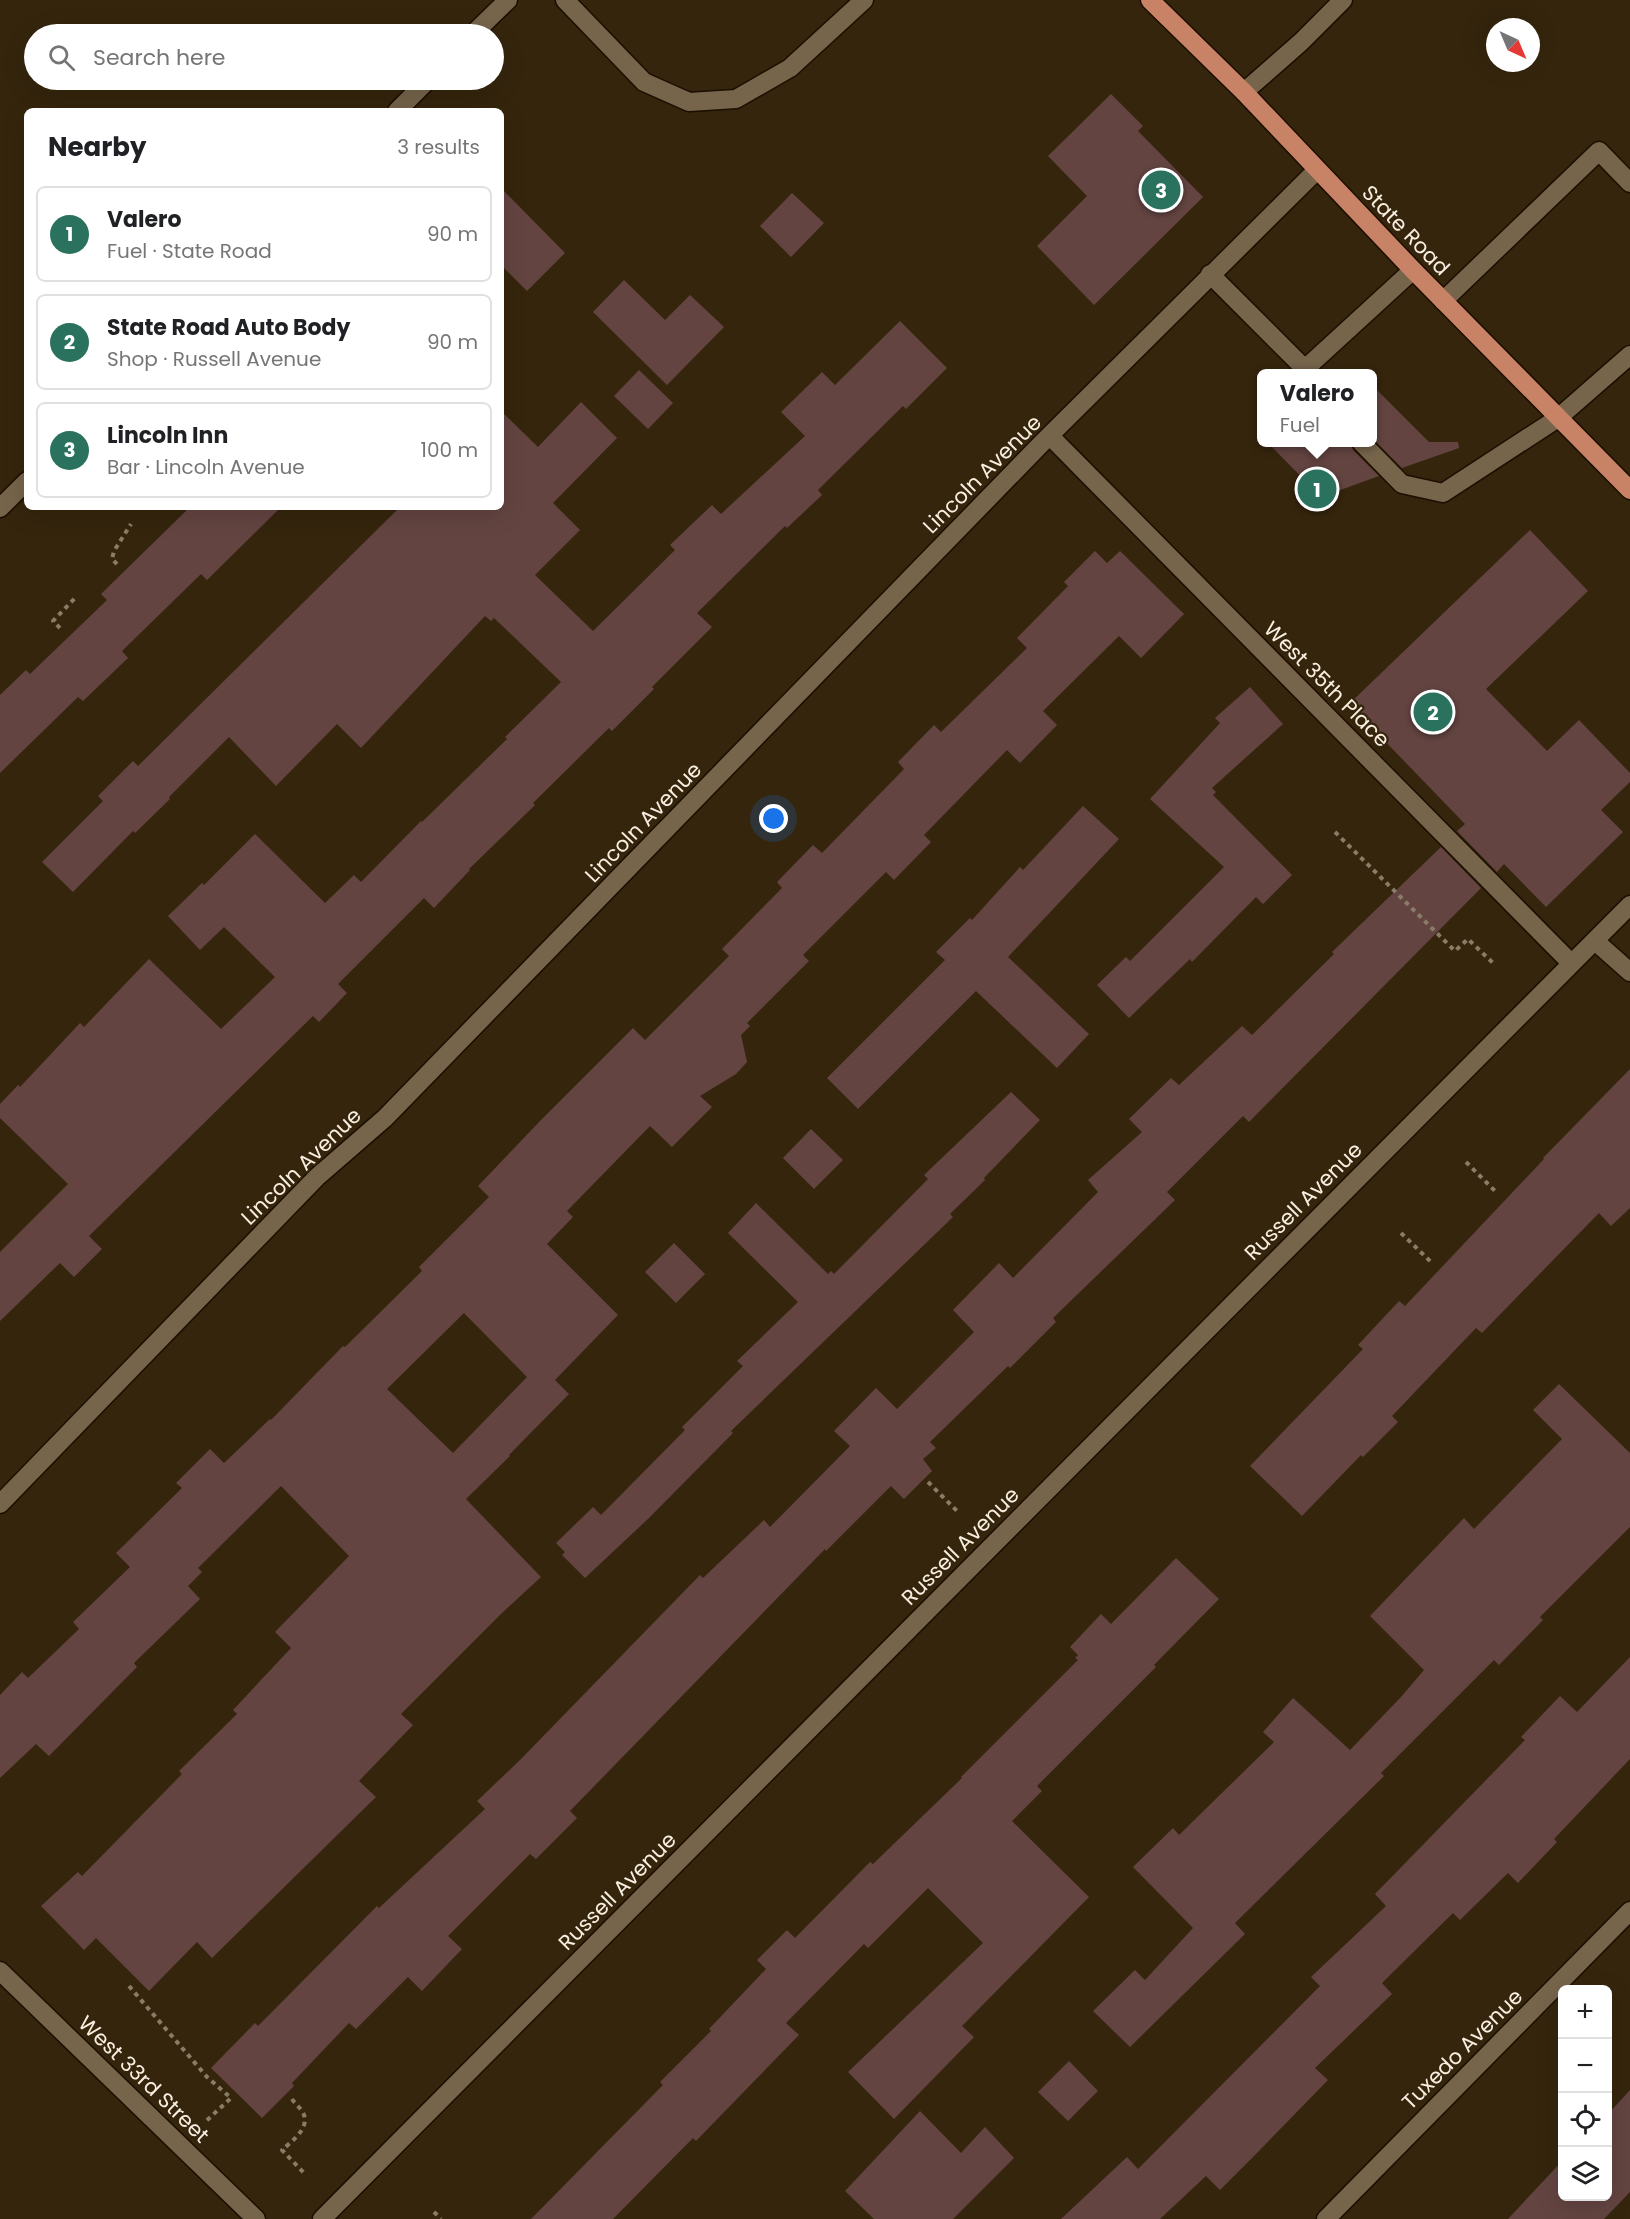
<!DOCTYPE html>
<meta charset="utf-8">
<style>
body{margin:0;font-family:Poppins,sans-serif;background:#f2f2f2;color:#202124}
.controls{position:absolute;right:18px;bottom:18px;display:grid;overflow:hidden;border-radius:9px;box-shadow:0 6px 24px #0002}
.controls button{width:54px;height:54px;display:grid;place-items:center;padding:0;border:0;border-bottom:2px solid #e0e0e0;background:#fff;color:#202124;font:30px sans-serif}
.compass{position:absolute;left:1486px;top:18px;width:54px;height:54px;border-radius:50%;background:#fff;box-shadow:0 6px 24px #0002;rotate:136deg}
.you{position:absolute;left:774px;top:819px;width:21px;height:21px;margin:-15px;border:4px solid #fff;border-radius:50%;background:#1a73e8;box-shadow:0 0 0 9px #1a73e833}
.badge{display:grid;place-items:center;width:39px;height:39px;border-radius:50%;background:#2b725e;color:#fff;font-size:20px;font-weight:700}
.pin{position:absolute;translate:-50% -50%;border:3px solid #fff;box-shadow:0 2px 6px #0006}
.popup{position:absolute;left:1257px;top:369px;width:120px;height:78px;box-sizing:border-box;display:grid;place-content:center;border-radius:9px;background:#fff;filter:drop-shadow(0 2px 4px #0005);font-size:20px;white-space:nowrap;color:#757577}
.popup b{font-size:22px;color:#202124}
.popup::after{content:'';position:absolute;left:50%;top:100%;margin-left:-12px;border:12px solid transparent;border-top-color:#fff}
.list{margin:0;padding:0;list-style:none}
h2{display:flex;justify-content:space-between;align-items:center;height:78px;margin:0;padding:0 24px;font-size:26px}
h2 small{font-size:20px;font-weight:400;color:#757577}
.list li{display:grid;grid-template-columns:39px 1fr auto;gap:18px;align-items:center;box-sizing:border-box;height:96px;margin:0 12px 12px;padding:0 12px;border:2px solid #e0e0e0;border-radius:9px}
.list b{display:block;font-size:22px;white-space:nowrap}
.list p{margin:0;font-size:20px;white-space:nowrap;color:#757577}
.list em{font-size:20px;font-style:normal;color:#757577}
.icon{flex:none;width:33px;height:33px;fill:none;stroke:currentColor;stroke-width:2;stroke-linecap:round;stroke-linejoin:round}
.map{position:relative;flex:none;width:1630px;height:2219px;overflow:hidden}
.search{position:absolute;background:#fff;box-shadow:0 6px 24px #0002;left:24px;top:24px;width:480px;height:66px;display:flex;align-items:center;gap:15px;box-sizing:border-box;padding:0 21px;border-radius:33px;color:#757577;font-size:22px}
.panel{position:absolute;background:#fff;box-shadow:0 6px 24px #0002;left:24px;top:108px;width:480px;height:402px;border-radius:9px}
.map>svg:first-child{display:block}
.building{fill:#634441;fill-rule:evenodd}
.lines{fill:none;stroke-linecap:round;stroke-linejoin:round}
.minor-casing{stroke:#1c0e00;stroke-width:21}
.major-casing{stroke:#1c0e00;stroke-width:21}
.path{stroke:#897c68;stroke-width:4;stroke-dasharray:4.5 4.5;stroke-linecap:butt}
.minor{stroke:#76644b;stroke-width:18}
.major{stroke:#c88367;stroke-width:18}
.labels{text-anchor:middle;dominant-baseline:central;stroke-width:4.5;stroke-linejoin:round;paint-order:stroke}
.street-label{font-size:21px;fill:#f9efe1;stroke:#35250d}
</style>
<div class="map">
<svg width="1630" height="2219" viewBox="0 0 1630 2219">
<rect width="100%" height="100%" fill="#35250d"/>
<g class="building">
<path d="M 1111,94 L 1143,126 L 1138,131 L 1203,197 L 1094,305 L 1037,246 L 1087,196 L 1048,156 Z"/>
<path d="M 501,188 L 565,253 L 527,291 L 501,265 Z"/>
<path d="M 792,193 L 824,223 L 791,257 L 760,226 Z"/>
<path d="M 624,280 L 665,320 L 690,295 L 724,327 L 667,385 L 593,312 Z"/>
<path d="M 900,321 L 947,368 L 906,409 L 903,406 L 818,490 L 822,495 L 787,528 L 785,526 L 697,613 L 712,627 L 652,687 L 654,689 L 612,731 L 609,728 L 533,803 L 535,805 L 469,869 L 470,870 L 434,908 L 424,898 L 338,984 L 347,993 L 319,1022 L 313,1016 L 89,1236 L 102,1249 L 74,1277 L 60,1263 L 0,1321 L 0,1252 L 68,1184 L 0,1118 L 0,1104 L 18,1085 L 20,1087 L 80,1023 L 84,1027 L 149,959 L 221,1029 L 275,977 L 224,927 L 200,950 L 168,916 L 202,883 L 204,885 L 255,834 L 325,903 L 354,875 L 361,882 L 421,821 L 422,822 L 507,739 L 505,737 L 561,682 L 494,618 L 491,621 L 485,616 L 361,748 L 337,724 L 276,786 L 229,737 L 169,797 L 170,799 L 135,833 L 133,831 L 73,892 L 42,862 L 103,801 L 98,796 L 133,761 L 138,766 L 400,507 L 501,507 L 501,411 L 538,447 L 581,402 L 617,438 L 553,503 L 580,530 L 535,575 L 593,631 L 675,550 L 670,545 L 712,505 L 721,514 L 805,436 L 781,412 L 822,372 L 835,385 Z"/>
<path d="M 639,370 L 673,403 L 648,429 L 614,396 Z"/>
<path d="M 1372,385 L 1429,442 L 1458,442 L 1459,448 L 1402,468 L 1372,438 Z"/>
<path d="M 1267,442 L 1350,442 L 1353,450 L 1379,476 L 1321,497 Z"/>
<path d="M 190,507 L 281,507 L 207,580 L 201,574 L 122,651 L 128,658 L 83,701 L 78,697 L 0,773 L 0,695 L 26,670 L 30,674 L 107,600 L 101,594 Z"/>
<path d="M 1530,530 L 1588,591 L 1486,689 L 1547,751 L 1579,720 L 1630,773 L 1630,782 L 1601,810 L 1623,832 L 1546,907 L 1504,864 L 1497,872 L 1457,831 L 1465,824 L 1349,704 Z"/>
<path d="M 1095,551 L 1107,563 L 1120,551 L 1184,614 L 1141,658 L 1119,636 L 1043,711 L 1057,725 L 1020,763 L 1007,750 L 924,835 L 931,842 L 894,880 L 886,872 L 803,955 L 809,961 L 747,1023 L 750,1026 L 741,1035 L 747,1062 L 736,1074 L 700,1096 L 712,1107 L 672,1147 L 650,1126 L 567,1211 L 573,1217 L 547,1244 L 618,1315 L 555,1380 L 569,1394 L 509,1455 L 510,1456 L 466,1499 L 541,1577 L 503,1612 L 401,1714 L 413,1725 L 359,1781 L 376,1797 L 212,1958 L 197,1942 L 149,1991 L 96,1938 L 84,1950 L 41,1906 L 78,1872 L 82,1876 L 182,1774 L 179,1771 L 237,1714 L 233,1710 L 291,1648 L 275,1632 L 349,1556 L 281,1486 L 198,1568 L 202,1572 L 188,1586 L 200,1599 L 134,1663 L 137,1667 L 49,1756 L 36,1744 L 0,1778 L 0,1695 L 22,1672 L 28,1678 L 79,1629 L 73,1622 L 130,1567 L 116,1553 L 182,1488 L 176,1483 L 210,1449 L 224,1463 L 270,1419 L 271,1420 L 343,1346 L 345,1347 L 422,1271 L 419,1267 L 489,1197 L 478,1186 L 541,1120 L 633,1028 L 645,1040 L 729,956 L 722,949 L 782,888 L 777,882 L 813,845 L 822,853 L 904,769 L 898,762 L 934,725 L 941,732 L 1027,648 L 1017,638 L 1068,586 L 1064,582 ZM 464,1313 L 527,1377 L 453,1453 L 387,1389 Z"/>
<path d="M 1250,687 L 1283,724 L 1212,788 L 1216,792 L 1213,795 L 1292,875 L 1263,904 L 1256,897 L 1192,962 L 1190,959 L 1129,1018 L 1097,985 L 1126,957 L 1130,961 L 1224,867 L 1150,799 L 1220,723 L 1215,718 Z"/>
<path d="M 1083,806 L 1119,839 L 1008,957 L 1089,1034 L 1057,1068 L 976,991 L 858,1109 L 827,1078 L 945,960 L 936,952 L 970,918 L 972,920 L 1020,867 L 1023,870 Z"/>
<path d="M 1441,847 L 1481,888 L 1249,1122 L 1243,1116 L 1167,1192 L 1175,1200 L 1053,1318 L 1056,1322 L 1010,1368 L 1008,1366 L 930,1442 L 936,1448 L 923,1459 L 932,1471 L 904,1499 L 891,1486 L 826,1551 L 825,1549 L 570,1811 L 577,1818 L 536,1859 L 530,1854 L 448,1936 L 462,1949 L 422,1991 L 408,1977 L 356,2029 L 349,2023 L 292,2083 L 294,2086 L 262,2118 L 211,2068 L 255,2023 L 258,2026 L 377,1906 L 379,1908 L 485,1809 L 477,1801 L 520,1760 L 700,1575 L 703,1578 L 764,1520 L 770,1527 L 850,1446 L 834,1431 L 876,1388 L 897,1409 L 974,1332 L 953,1310 L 999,1263 L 1013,1278 L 1098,1192 L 1088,1180 L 1142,1132 L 1129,1119 L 1171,1078 L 1179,1085 L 1242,1026 L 1252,1035 L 1334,954 L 1332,952 Z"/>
<path d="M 1630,1069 L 1630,1208 L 1611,1226 L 1599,1213 L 1482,1333 L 1476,1328 L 1392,1416 L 1398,1422 L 1363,1457 L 1361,1455 L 1302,1516 L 1250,1466 L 1363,1349 L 1358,1345 L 1399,1301 L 1405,1306 L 1544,1159 L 1543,1158 Z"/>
<path d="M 1011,1092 L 1040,1120 L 984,1178 L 985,1180 L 950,1214 L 953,1217 L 731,1431 L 733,1433 L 649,1518 L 585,1578 L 562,1555 L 565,1552 L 556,1543 L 593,1507 L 601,1515 L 685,1430 L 682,1427 L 743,1366 L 737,1361 L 798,1302 L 728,1233 L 756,1203 L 828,1274 L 831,1271 L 834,1274 L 928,1179 L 924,1175 Z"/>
<path d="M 811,1129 L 843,1160 L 814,1189 L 783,1158 Z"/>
<path d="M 674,1243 L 705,1274 L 676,1303 L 645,1272 Z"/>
<path d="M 1559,1384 L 1630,1453 L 1630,1527 L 1540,1617 L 1543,1620 L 1499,1665 L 1494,1660 L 1381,1773 L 1384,1776 L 1235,1923 L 1245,1934 L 1130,2047 L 1093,2011 L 1135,1970 L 1145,1980 L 1193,1928 L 1133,1867 L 1173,1828 L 1179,1835 L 1274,1742 L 1263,1732 L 1293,1698 L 1350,1750 L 1401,1697 L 1424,1670 L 1370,1616 L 1464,1518 L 1474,1529 L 1562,1439 L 1533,1410 Z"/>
<path d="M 1176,1558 L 1219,1599 L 1154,1665 L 1156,1667 L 1037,1786 L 1042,1791 L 1012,1821 L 1089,1897 L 962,2026 L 974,2037 L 894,2119 L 848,2072 L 983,1943 L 928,1888 L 868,1948 L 864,1944 L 786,2023 L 799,2035 L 696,2141 L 693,2138 L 613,2219 L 531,2219 L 663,2085 L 660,2082 L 711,2031 L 709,2029 L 766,1969 L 757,1960 L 787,1930 L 795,1938 L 870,1862 L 873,1864 L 962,1778 L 961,1777 L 1078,1660 L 1075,1658 L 1078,1655 L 1070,1647 L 1101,1614 L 1111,1624 Z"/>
<path d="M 1630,1657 L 1630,1759 L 1554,1839 L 1557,1842 L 1518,1883 L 1508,1873 L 1460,1920 L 1453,1913 L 1382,1983 L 1392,1994 L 1315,2068 L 1328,2080 L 1256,2154 L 1220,2190 L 1206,2176 L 1160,2219 L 1061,2219 L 1127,2157 L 1138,2169 L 1320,1986 L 1311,1977 L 1386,1906 L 1375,1894 L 1525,1740 L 1521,1737 L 1560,1696 L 1577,1712 Z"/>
<path d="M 1069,2061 L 1098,2091 L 1068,2121 L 1038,2092 Z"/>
<path d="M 1630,2090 L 1630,2192 L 1604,2219 L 1508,2219 L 1563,2160 L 1563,2196 L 1608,2196 L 1608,2114 Z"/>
<path d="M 920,2111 L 961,2153 L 985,2127 L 1014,2158 L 953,2219 L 874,2219 L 845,2191 Z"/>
</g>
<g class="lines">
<g class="minor-casing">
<g id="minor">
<path d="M 565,0 L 644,82 L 689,102 L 736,99 L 790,68 L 864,0"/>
<path d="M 473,34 L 508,0"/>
<path d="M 1244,92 L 1301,42 L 1343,0"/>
<path d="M 397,111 L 428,80"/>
<path d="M 1210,274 L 1305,369"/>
<path d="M 1443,301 L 1599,151 L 1630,183"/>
<path d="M 1308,374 L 1305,369 L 1413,270"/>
<path d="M 1050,436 L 1571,963"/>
<path d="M 1361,442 L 1402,484 L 1443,493 L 1558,418 L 1630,355"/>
<path d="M 0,508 L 27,481"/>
<path d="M 1595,941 L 1630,972"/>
<path d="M 0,1504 L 317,1177 L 385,1118 L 1043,442 L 1317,170"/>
<path d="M 0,1971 L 256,2219"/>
<path d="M 322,2219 L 1630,905"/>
<path d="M 1326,2219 L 1630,1911"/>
</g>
</g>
<g class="major-casing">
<path id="major" d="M 1150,0 L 1244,92 L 1413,270 L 1630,490"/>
</g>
<g class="path">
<path d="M 117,564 L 112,559 L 114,551 L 131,524"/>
<path d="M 60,628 L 53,621 L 77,596"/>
<path d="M 1335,832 L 1455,951 L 1468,939 L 1494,964"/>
<path d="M 1466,1162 L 1495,1191"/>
<path d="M 1401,1233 L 1432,1263"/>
<path d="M 928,1482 L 957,1511"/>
<path d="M 129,1986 L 207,2077 L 231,2098 L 204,2123"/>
<path d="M 292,2099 C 295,2104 302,2109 304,2115 C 309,2129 291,2142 282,2150 L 306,2175"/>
<path d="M 434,2212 L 441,2219"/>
</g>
<use href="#minor" class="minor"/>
<use href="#major" class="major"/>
</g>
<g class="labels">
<g class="street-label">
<text transform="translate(1406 230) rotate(46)">State Road</text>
<text transform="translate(982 474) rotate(-45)">Lincoln Avenue</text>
<text transform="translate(1327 684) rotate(45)">West 35th Place</text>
<text transform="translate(643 822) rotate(-46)">Lincoln Avenue</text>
<text transform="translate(301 1166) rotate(-44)">Lincoln Avenue</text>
<text transform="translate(1303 1201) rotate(-45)">Russell Avenue</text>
<text transform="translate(960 1546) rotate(-45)">Russell Avenue</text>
<text transform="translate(617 1891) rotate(-45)">Russell Avenue</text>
<text transform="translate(1462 2049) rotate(-45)">Tuxedo Avenue</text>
<text transform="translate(144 2079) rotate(44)">West 33rd Street</text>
</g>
</g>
</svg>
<div class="controls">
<button>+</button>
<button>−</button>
<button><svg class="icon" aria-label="locate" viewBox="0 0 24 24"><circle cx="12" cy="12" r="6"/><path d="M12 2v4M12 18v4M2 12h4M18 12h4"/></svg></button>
<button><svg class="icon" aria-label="layers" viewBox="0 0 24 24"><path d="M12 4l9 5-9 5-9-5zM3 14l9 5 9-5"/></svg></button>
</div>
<svg class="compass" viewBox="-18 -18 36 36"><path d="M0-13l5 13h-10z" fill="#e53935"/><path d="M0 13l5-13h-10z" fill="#757577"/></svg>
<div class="you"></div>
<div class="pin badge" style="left:1317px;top:489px">1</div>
<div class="popup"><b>Valero</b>Fuel</div>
<div class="pin badge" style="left:1433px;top:712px">2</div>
<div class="pin badge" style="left:1161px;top:190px">3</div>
<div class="search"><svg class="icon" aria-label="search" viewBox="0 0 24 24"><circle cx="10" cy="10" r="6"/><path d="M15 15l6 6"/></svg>Search here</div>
<section class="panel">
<h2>Nearby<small>3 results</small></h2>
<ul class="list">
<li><span class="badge">1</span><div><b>Valero</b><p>Fuel · State Road</p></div><em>90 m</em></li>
<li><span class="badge">2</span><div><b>State Road Auto Body</b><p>Shop · Russell Avenue</p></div><em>90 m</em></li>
<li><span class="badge">3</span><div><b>Lincoln Inn</b><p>Bar · Lincoln Avenue</p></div><em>100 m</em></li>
</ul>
</section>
</div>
